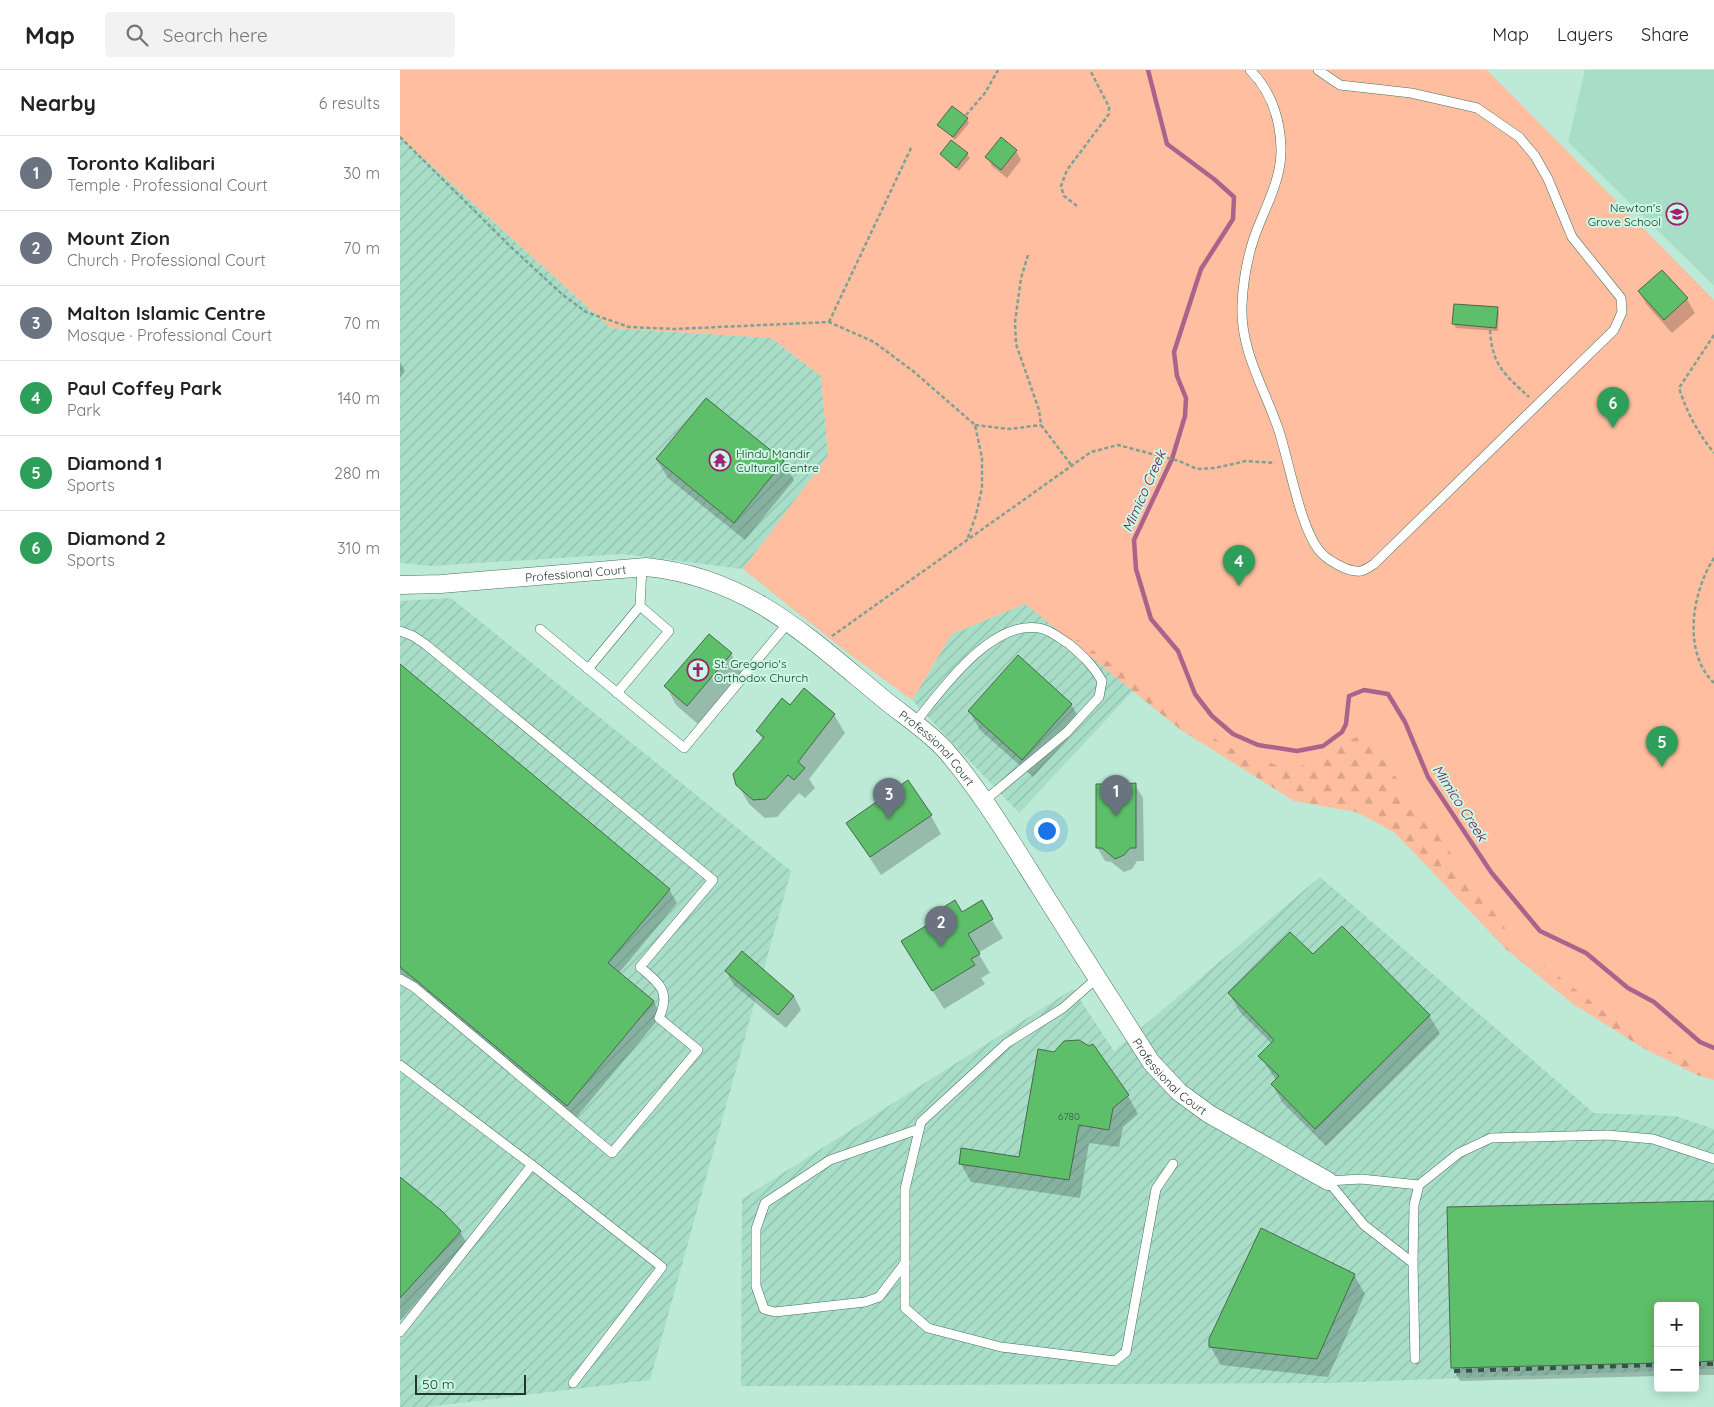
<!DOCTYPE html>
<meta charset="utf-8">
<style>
body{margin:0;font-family:Quicksand,sans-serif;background:#f2f2f2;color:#222}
.controls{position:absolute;right:15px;bottom:15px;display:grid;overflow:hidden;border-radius:5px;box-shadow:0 2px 12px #0003}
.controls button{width:45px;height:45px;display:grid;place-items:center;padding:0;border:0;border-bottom:1px solid #e0e0e0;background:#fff;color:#222;font:25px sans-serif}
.scale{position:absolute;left:15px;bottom:12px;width:111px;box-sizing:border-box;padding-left:5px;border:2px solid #23362e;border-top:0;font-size:14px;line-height:18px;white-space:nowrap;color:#23362e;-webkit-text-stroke:4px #c9f8e3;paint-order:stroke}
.you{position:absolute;left:646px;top:760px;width:18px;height:18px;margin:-12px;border:4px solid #fff;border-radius:50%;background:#1a73e8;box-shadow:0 0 0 8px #1a73e833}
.badge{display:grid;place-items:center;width:32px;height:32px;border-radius:50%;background:#7c3aed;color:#fff;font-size:16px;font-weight:700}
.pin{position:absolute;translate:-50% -41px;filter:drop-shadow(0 1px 2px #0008)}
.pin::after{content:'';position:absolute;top:26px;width:18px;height:15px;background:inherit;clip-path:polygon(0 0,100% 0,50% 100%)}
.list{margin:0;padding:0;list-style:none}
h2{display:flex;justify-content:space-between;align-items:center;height:65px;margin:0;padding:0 20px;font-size:21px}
h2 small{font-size:16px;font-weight:400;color:#767676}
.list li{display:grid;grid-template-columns:32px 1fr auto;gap:15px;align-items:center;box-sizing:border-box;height:75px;padding:0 20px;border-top:1px solid #e0e0e0}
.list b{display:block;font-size:19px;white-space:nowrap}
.list p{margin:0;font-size:16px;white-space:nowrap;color:#767676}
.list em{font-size:16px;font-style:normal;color:#767676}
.icon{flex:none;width:28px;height:28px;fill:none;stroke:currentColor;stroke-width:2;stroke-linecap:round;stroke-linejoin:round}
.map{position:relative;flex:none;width:1314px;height:1337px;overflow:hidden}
header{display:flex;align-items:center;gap:30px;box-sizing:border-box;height:70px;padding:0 25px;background:#fff;border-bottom:1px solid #e0e0e0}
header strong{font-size:24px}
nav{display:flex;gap:28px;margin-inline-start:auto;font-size:18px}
.search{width:350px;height:45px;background:#f2f2f2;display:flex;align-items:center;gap:12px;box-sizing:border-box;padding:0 18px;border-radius:5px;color:#767676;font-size:19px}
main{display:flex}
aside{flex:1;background:#fff}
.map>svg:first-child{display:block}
.built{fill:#a8dec8}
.industrial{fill:url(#industrial-furrows)}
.forest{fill:url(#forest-firs)}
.park{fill:#ffbe9f}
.shadow{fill:#0003}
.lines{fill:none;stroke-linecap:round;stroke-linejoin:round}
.stream{stroke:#aa648c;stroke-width:4.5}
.building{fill:#5ebf6b;stroke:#4a674c}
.lane-casing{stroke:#46705f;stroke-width:10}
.street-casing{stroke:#46705f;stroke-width:19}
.path{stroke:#7ea192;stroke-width:2.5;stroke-dasharray:4 2.5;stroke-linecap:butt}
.lane{stroke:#fff;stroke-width:9}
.street{stroke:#fff;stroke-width:18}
.rail{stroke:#3a5147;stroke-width:4;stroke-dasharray:6 6;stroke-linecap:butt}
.labels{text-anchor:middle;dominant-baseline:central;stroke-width:4;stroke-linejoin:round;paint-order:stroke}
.number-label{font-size:10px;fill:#32583d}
.poi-label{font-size:12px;fill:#23362e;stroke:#c9f8e3;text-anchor:start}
.street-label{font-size:12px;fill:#23362e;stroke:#c9f8e3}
.water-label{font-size:14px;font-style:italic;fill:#6f0a4d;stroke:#c9f8e3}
</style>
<header>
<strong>Map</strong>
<div class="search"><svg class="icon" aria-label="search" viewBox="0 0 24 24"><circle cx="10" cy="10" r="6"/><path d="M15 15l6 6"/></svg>Search here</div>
<nav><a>Map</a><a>Layers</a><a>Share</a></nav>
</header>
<main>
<aside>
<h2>Nearby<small>6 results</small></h2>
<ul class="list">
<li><span class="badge" style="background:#6b7280">1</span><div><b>Toronto Kalibari</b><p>Temple · Professional Court</p></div><em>30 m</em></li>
<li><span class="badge" style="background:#6b7280">2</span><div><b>Mount Zion</b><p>Church · Professional Court</p></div><em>70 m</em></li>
<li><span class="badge" style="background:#6b7280">3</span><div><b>Malton Islamic Centre</b><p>Mosque · Professional Court</p></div><em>70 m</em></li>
<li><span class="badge" style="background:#2e9e5b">4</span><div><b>Paul Coffey Park</b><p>Park</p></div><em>140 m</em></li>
<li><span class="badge" style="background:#2e9e5b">5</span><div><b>Diamond 1</b><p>Sports</p></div><em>280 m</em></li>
<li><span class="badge" style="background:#2e9e5b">6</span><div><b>Diamond 2</b><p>Sports</p></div><em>310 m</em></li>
</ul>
</aside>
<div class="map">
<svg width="1314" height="1337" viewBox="0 0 1314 1337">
<defs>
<pattern id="industrial-furrows" width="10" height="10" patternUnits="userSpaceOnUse" patternTransform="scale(1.25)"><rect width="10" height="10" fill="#a8dec8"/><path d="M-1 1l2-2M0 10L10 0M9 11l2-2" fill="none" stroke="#90bfac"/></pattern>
<pattern id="forest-firs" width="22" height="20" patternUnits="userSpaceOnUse" patternTransform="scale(1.25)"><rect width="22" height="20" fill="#ffbe9f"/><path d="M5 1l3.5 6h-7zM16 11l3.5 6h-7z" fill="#daa489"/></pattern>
</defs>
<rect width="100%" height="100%" fill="#bcead6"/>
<path class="built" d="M 1185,0 L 1314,0 L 1314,216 L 1168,72 Z"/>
<g class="industrial">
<path d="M 0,67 L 211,258 L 371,268 L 421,306 L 428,386 L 343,499 L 224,484 L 31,496 L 0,493 Z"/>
<path d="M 51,528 L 391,801 L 250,1310 L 26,1337 L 0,1337 L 0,531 Z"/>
<path d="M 627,533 L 733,621 L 619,743 L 512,630 L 552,564 Z"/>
<path d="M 920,807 L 1194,1043 L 1276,1046 L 1314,1059 L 1314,1299 L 1295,1299 L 1295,1236 L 1258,1236 L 1258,1301 L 929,1313 L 341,1316 L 342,1129 L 673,919 L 714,981 Z"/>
</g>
<path class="forest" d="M 598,512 L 930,594 L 1314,898 L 1314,1010 L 1297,1005 L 1243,978 L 1173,934 L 1106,879 L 994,762 L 956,742 L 894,731 L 781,660 Z"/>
<path class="park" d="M 0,0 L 1087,0 L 1314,230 L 1314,1005 L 1225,958 L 1116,873 L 964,663 L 892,701 L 825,676 L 627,533 L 552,564 L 512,630 L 453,587 L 343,499 L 428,386 L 421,306 L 371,268 L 211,258 L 0,67 Z"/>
<g class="shadow">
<path d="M 567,49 L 569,53 L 555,70 L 539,55 Z"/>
<path d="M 601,69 L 616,81 L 621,90 L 607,108 L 592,96 L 587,87 Z"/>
<path d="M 541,84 L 567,84 L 570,88 L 559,101 Z"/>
<path d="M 1262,201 L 1287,229 L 1295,243 L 1272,263 L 1247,235 L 1239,222 Z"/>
<path d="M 1097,238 L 1099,242 L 1098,261 L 1056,258 L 1054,254 Z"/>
<path d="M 0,292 L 5,301 L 0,308 Z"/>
<path d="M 306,329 L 383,392 L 394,410 L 345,470 L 268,408 L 257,390 Z"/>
<path d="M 310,565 L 331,584 L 342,603 L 298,654 L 276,635 L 266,616 Z"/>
<path d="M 0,596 L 269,819 L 277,833 L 219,903 L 254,932 L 261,946 L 175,1049 L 0,903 Z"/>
<path d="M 671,634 L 682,653 L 633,707 L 580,660 L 569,641 Z"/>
<path d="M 390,637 L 434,645 L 445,663 L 409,709 L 415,718 L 405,728 L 399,723 L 377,747 L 365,748 L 349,734 L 338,715 L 363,670 L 357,661 Z"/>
<path d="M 735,715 L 743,728 L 744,791 L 737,791 L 732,799 L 724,802 L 711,792 L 705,791 L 697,777 Z"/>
<path d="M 531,746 L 541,764 L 481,805 L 447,753 Z"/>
<path d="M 562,843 L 592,850 L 603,868 L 578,883 L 590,903 L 581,908 L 585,914 L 544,939 L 513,889 Z"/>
<path d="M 913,886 L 1029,945 L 1040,964 L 926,1076 L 883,1033 L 872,1014 L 876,1010 L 860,986 L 872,974 L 840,942 L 829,923 Z"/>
<path d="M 326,901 L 394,926 L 401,940 L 386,958 L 334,915 Z"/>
<path d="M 688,977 L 728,1026 L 738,1044 L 723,1057 L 719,1077 L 689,1073 L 680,1128 L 571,1112 L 561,1094 L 620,1089 L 655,983 Z"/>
<path d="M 0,1108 L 60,1162 L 68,1175 L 0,1250 Z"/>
<path d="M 1314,1132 L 1314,1305 L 1295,1305 L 1295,1236 L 1258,1236 L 1258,1306 L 1060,1311 L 1052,1297 Z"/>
<path d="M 954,1205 L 965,1224 L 928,1307 L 821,1295 L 810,1276 Z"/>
</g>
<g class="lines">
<path class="stream" d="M 748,0 L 767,74 L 814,109 L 834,127 L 833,149 L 801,199 L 774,282 L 777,306 L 786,328 L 785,346 L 772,389 L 734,470 L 736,499 L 751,549 L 778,581 L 795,624 L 812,646 L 833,664 L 858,675 L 897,681 L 923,676 L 942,662 L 946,654 L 949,626 L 964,620 L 988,624 L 1005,652 L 1028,707 L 1091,802 L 1140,861 L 1186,883 L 1228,918 L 1254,932 L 1300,972 L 1314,978"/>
</g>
<g class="building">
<path d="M 552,36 L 568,48 L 553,67 L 537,55 Z"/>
<path d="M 601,67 L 617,80 L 601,100 L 585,87 Z"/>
<path d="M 551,70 L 568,83 L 556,98 L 540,84 Z"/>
<path d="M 1262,200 L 1288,228 L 1264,250 L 1238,221 Z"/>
<path d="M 1054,234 L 1098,237 L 1096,258 L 1052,254 Z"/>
<path d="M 306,328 L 384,391 L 334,453 L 256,389 Z"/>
<path d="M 309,564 L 332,583 L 287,636 L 264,616 Z"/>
<path d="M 618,585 L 672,634 L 622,690 L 568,641 Z"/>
<path d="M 0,594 L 270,819 L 208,893 L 254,931 L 167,1036 L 0,897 Z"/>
<path d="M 404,618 L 435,644 L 398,692 L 405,698 L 394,710 L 388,705 L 366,729 L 353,730 L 336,715 L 333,704 L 364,667 L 356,661 L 382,628 L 390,635 Z"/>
<path d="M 717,707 L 724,714 L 736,713 L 736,778 L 730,778 L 724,785 L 715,789 L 702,778 L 696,778 L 696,714 L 710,714 Z"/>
<path d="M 508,710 L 532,745 L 470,787 L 446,753 Z"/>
<path d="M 555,830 L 562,842 L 582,830 L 593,849 L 568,864 L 580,884 L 571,889 L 575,895 L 532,921 L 501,871 L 529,854 L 526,848 Z"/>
<path d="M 942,856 L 1030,945 L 915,1059 L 871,1014 L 879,1006 L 858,986 L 874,970 L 828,923 L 890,862 L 913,884 Z"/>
<path d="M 342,881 L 394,926 L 378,945 L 325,901 Z"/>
<path d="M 679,970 L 689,976 L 693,974 L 729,1025 L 713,1038 L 709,1060 L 679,1055 L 669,1110 L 559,1094 L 561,1078 L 619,1087 L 638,979 L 654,982 L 664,971 Z"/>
<path d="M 0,1107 L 42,1141 L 61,1161 L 0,1228 Z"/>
<path d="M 1314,1131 L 1314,1291 L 1295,1292 L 1295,1236 L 1258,1236 L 1258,1293 L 1051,1298 L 1047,1137 Z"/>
<path d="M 861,1158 L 955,1204 L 917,1289 L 809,1277 L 809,1269 Z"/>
</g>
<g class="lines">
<g class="lane-casing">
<g id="lane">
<path d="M 850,0 C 871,21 880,48 881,78 C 882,110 864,139 854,168 C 847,189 843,213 842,235 C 840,281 865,319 879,361 C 889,392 900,455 918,479 C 925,489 948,503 961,501 C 965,500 971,496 974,494 L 1214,260 L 1222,242 L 1221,228 L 1172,167 L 1148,109 L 1135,86 L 1119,67 L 1077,38 L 1011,23 L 940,15 L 918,0"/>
<path d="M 240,536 L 242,497"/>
<path d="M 140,559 L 284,678 L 388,553"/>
<path d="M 0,561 L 13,566 L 25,574 L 313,810 L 240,897 C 260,914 271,921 259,948 L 298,980 L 212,1083 L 14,917 L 0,909"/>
<path d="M 188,599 L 240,536 L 269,561 L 217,623"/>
<path d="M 514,654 C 541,621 590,550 639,558 C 649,559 661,569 669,574 C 684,587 692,594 702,611 L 699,627 L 667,662 L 584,731"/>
<path d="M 697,908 L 663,938 L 607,973 L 521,1052 L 505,1119 L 505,1238 L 528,1258 L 601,1277 L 715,1291 L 726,1282 L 756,1119 L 773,1094"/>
<path d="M 0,995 L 132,1095 L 262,1197 L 173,1313"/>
<path d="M 928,1111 L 964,1155 L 1013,1193 L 1015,1289"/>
<path d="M 928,1111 L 961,1109 L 1019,1115 L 1014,1135 L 1013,1193"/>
<path d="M 1019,1115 L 1059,1083 L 1091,1068 L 1207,1065 L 1253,1069 L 1314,1089"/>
<path d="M 505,1193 L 479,1227 L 465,1232 L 375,1242 L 364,1239 L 356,1216 L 356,1159 L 365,1133 L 430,1090 L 519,1059"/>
<path d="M 0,1262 L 132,1095"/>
</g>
</g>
<g class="street-casing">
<g id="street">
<path id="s1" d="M 0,515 L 41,514 L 246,497 C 347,507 406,565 480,626 C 501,644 530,662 547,682 C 582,723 610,770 639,816 C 676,875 713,933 751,992 L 779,1022 L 809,1044 L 928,1111"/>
</g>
</g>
<g class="path">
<path d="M 566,45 L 585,23 L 598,0"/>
<path d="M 0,67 L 112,178 L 163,225 L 186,242 L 229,257 L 275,259 L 429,252 L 474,272 L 513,301 L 575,355 L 582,388 L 582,418 L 576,445 L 567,470"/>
<path d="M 677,136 L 664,126 L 661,116 L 667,100 L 709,44 L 709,37 L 690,0"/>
<path d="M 628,185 L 621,208 L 615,252 L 616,274 L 639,340 L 641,355 L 672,396"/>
<path d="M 429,252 L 512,76"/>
<path d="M 1090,260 C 1092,295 1104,304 1129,327"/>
<path d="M 1314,265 L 1279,318 C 1287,343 1298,363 1314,383"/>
<path d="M 575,355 L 610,359 L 641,355"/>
<path d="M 1314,488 C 1292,522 1282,582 1314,613"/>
<path d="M 432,566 L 691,382 L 718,375 L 779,391 L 797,399 L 815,398 L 846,391 L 875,393"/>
</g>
<use href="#lane" class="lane"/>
<use href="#street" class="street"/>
<g class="rail">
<path d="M 1295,1294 L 1314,1294"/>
<path d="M 1054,1301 L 1258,1295"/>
</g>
</g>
<defs>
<g id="school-ring" transform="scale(1.125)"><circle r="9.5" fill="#c9f8e3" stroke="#a02173" stroke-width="1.5"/><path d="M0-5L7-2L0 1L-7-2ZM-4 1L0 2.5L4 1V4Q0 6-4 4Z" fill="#a02173"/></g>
<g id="temple-ring" transform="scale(1.125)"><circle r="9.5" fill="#c9f8e3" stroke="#a02173" stroke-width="1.5"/><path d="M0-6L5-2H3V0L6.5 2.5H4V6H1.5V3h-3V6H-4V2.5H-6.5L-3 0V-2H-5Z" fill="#a02173"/></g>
<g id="church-ring" transform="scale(1.125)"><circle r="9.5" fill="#c9f8e3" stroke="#a02173" stroke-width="1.5"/><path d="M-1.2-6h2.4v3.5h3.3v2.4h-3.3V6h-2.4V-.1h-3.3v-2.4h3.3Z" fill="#a02173"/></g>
</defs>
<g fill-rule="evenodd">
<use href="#school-ring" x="1277" y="144"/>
<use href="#temple-ring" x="320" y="390"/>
<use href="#church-ring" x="298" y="600"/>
</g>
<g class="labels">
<g class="number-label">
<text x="669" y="1046">6780</text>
</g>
<g class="poi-label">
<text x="1261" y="137" text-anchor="end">Newton's<tspan x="1261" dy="14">Grove School</tspan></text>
<text x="336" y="383">Hindu Mandir<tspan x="336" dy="14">Cultural Centre</tspan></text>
<text x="314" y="593">St. Gregorio's<tspan x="314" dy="14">Orthodox Church</tspan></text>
</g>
<g class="street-label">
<text stroke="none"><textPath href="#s1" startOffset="176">Professional Court</textPath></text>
<text stroke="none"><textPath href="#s1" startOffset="596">Professional Court</textPath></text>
<text stroke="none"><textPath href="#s1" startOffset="1001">Professional Court</textPath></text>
</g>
<g class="water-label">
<text transform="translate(744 421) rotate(-66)">Mimico Creek</text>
<text transform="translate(1060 733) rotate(57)">Mimico Creek</text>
</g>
</g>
</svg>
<div class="controls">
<button>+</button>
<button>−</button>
</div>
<div class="scale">50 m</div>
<div class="you"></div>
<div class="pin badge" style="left:716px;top:746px;background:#6b7280">1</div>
<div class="pin badge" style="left:541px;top:877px;background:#6b7280">2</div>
<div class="pin badge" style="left:489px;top:749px;background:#6b7280">3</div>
<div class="pin badge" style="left:839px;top:516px;background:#2e9e5b">4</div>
<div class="pin badge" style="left:1262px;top:697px;background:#2e9e5b">5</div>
<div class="pin badge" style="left:1213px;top:358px;background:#2e9e5b">6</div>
</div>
</main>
